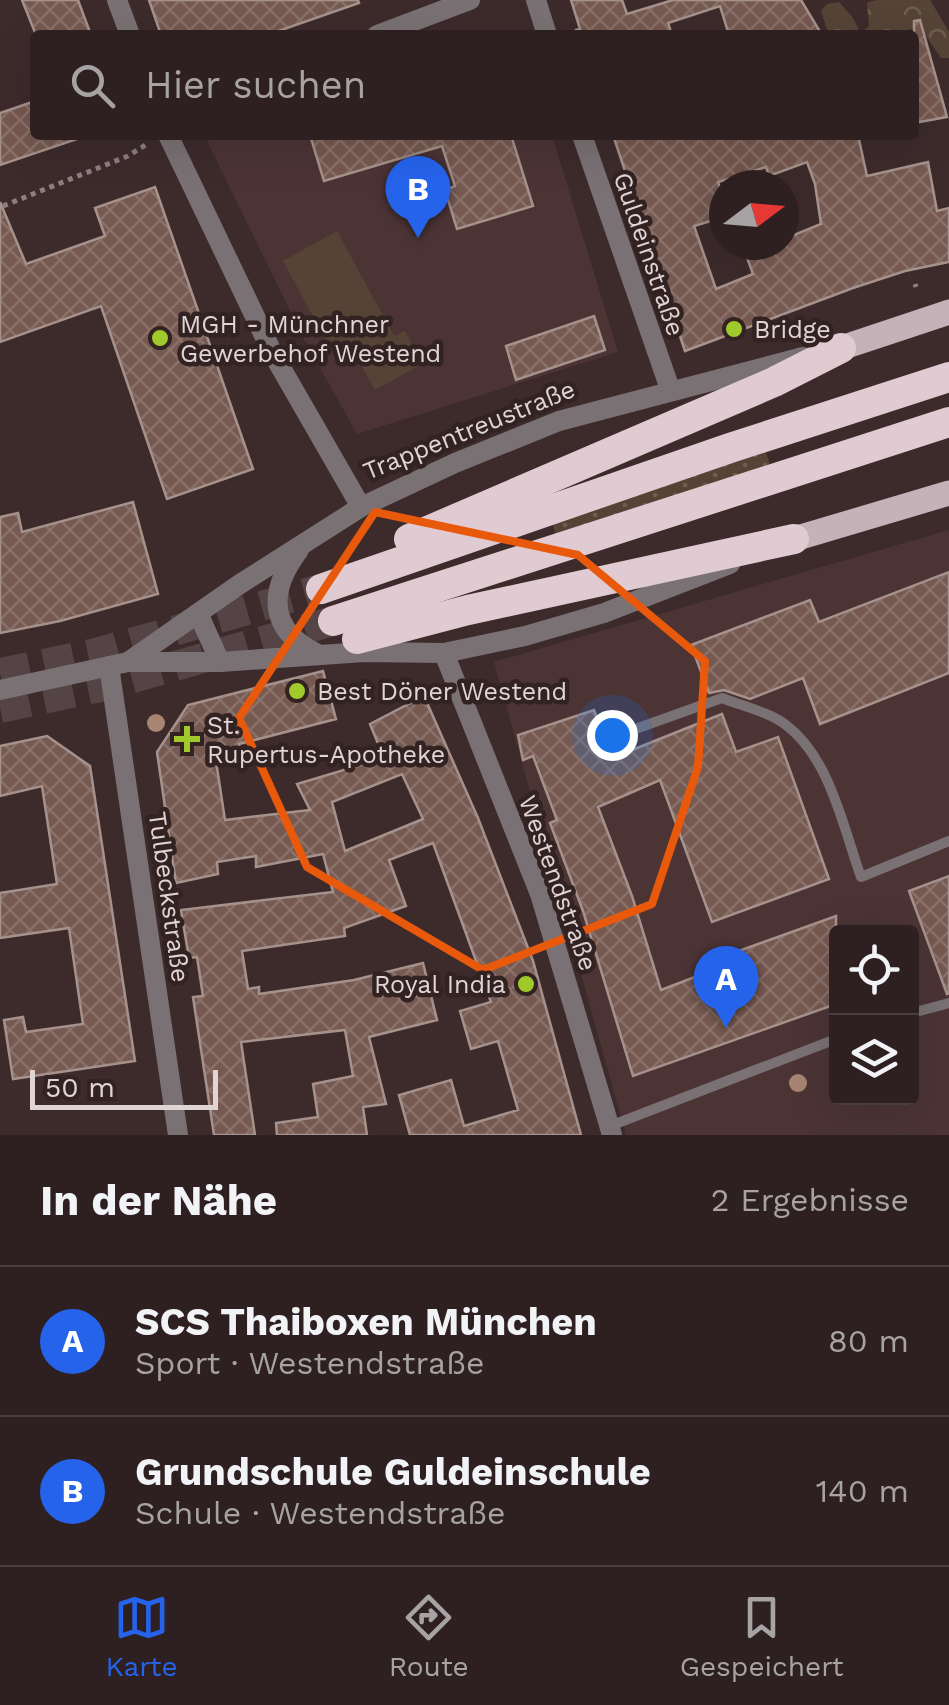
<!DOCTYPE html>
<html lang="de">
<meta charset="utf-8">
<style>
body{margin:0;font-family:"Work Sans",sans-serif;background:#36282a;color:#f1f3f6}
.controls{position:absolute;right:30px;bottom:30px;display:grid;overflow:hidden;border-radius:10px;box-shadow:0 10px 40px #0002}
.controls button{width:90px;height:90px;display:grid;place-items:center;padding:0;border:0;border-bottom:2px solid #493e3f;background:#2e2021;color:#f1f3f6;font:50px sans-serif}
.compass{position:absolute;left:709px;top:170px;width:90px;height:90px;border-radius:50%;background:#2e2021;box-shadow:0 10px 40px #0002;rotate:74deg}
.scale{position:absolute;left:30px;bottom:25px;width:188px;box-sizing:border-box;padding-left:10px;border:5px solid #e0d4d4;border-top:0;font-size:28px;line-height:35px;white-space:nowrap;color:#e0d4d4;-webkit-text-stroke:8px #322222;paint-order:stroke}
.you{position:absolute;left:612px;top:735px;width:35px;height:35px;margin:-25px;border:8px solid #fff;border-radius:50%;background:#1a73e8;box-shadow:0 0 0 15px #1a73e833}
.badge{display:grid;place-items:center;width:65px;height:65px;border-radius:50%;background:#2563eb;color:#fff;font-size:32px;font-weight:700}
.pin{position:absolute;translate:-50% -82px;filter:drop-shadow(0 2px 5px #0008)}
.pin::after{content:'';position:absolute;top:52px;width:35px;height:30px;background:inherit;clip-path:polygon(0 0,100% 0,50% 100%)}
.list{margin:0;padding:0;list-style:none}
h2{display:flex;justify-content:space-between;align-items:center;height:130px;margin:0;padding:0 40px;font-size:42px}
h2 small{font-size:32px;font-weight:400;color:#a7a3a5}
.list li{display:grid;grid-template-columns:65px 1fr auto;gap:30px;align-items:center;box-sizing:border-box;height:150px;padding:0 40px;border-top:2px solid #493e3f}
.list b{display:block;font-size:38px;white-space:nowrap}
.list p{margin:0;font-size:32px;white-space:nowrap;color:#a7a3a5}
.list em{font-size:32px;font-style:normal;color:#a7a3a5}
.icon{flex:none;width:55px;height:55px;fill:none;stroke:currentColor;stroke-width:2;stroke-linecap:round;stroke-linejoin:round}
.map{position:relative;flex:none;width:949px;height:1135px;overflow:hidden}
.search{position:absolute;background:#2e2021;box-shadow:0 10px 40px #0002;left:30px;right:30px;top:30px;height:110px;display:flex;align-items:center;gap:25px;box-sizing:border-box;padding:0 35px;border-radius:10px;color:#a7a3a5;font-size:38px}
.sheet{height:430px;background:#2e2021}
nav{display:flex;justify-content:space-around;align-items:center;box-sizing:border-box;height:140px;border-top:2px solid #493e3f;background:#2e2021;font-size:28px;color:#a7a3a5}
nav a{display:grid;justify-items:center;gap:5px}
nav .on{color:#2563eb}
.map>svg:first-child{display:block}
.built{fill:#4c3435;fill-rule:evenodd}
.grass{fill:url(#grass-dots)}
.forest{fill:url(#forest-crowns)}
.green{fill:#554436}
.building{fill:url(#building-cross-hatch);stroke:#a6928c;stroke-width:2.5;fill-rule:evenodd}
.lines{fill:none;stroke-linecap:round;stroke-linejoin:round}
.highway-tunnel{stroke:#554445;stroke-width:30;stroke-dasharray:30 15;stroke-linecap:butt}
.path{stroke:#8d7e7f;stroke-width:5;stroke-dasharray:5 5;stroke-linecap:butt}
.lane{stroke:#7a7174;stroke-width:10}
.street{stroke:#7a7174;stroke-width:20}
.primary{stroke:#c3b2b7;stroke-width:25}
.highway{stroke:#e0cbd2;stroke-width:30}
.tree{fill:#a78572}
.marked{fill:none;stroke:#e8590c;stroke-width:8;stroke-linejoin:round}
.poi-dot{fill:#a0c92b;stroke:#322222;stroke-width:4}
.labels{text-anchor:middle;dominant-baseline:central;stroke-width:9;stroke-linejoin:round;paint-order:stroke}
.street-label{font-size:25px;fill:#e0d4d4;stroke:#322222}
.poi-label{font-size:25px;fill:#e0d4d4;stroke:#322222;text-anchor:start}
</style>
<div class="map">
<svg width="949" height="1135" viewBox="0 0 949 1135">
<defs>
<pattern id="grass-dots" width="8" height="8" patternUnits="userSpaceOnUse" patternTransform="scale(2.5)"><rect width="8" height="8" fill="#554436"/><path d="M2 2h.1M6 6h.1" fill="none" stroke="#6d5e52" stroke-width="1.8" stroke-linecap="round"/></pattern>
<pattern id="forest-crowns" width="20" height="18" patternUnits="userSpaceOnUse" patternTransform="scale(2.5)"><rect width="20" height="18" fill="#554436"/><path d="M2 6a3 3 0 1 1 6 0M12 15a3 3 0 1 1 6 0" fill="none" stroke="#6d5e52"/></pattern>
<pattern id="building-cross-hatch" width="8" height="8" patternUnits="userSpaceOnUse" patternTransform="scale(2.5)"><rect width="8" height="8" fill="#765950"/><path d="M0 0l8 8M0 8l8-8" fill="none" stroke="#897068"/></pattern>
</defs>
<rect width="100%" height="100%" fill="#3d2b2c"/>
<g class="built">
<path d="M 204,135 L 552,135 L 618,352 L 357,434 L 305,341 Z"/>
<path d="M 949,530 L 949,1135 L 626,1135 L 494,662 ZM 836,932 L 912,932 L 912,1098 L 836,1098 Z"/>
</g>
<path class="grass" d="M 765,449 L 771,468 L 556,535 L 552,522 Z"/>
<path class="forest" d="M 876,0 L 930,0 L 949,32 L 949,58 L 941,58 L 920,27 L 886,35 L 829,35 L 821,11 L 827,4 L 839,2 L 853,18 L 861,34 L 869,26 L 867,3 Z"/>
<path class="green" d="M 337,231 L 394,336 L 405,331 L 422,364 L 375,390 L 357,357 L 340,366 L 283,261 Z"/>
<g class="building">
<path d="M 22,0 L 78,0 L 91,35 L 36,35 Z"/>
<path d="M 149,0 L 358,0 L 359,3 L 267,35 L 161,35 Z"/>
<path d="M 571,0 L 622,0 L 627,14 L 673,0 L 801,0 L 822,35 L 729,35 L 720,6 L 668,23 L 672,35 L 576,35 L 576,30 L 580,29 Z"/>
<path d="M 920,20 L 947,117 L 914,123 L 914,21 Z"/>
<path d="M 35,101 L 35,135 L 79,135 L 80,138 L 0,165 L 0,113 Z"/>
<path d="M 310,135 L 511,135 L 533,206 L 457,229 L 445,190 L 455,186 L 442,146 L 324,181 Z"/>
<path d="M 613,135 L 858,135 L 867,176 L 928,162 L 937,211 L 949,208 L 949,262 L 905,271 L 853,288 L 685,351 ZM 807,162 L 815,184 L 821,224 L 784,239 L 784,245 L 766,245 L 745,252 L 753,274 L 716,289 L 694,226 L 724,217 L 724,200 L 718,182 L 766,167 L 769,176 Z"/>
<path d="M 155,187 L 253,469 L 167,499 L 101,306 L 0,342 L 0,202 L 26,264 L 105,236 L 95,208 Z"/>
<path d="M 594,316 L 605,350 L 516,380 L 506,346 Z"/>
<path d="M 133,502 L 158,594 L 60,621 L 0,633 L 0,517 L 18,513 L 22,532 Z"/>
<path d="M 949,572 L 949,673 L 820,724 L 803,678 L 750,699 L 724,690 L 709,693 L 691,645 L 810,600 L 819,622 Z"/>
<path d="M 323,671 L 336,719 L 239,744 L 242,754 L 216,761 L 225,820 L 310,810 L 297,784 L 384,758 L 370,724 L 424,696 L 478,818 L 533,961 L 581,1135 L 410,1135 L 399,1095 L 451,1080 L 464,1126 L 518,1110 L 498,1041 L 471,1049 L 460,1011 L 491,1002 L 433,843 L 389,860 L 406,906 L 344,928 L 345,936 L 242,951 L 248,989 L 259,987 L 259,994 L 354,980 L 423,963 L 437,1020 L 369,1037 L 386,1104 L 363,1107 L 367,1135 L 277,1135 L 276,1123 L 318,1117 L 313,1084 L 353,1076 L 345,1030 L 241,1042 L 255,1135 L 214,1135 L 193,997 L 203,996 L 197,957 L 189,958 L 181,910 L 333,892 L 323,854 L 256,867 L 256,856 L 217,862 L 218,874 L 176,883 L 157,752 L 188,705 ZM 402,774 L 423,819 L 345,851 L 332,802 Z"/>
<path d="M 594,710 L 612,758 L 722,714 L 736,752 L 778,737 L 829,879 L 712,922 L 660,780 L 598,807 L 632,896 L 661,990 L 721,967 L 719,958 L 836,916 L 836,1004 L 633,1076 L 583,911 L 550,823 L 557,820 L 533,756 L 523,760 L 518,735 Z"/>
<path d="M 47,736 L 90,766 L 135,1061 L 13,1079 L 4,1020 L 23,1017 L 26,1032 L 83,1024 L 69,928 L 0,938 L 0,893 L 57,884 L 42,786 L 0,796 L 0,746 Z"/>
<path d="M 949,876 L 949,993 L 947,994 L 909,891 Z"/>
</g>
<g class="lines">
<g class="highway-tunnel">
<path d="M 0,673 L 96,653 L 321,589"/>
<path d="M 0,708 L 105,686 L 333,621"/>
</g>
<g class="path">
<path d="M 3,206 L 128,156 L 147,144"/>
<path d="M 915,284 L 916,287"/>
</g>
<g class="lane">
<path d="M 613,737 L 722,698 C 742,706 769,712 786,725 C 830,758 843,827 861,877 L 949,841"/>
<path d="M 912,1013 L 949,1003"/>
<path d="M 610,1126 L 836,1039"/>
</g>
<g class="street">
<path d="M 117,0 L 130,35"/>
<path d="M 536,0 L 547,35"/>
<path d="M 377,35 L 470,0"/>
<path d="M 168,135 L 273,354 L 361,507"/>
<path d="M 582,135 L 670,389"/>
<path d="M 299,550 C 268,591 268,629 316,653"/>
<path d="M 198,613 L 220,662"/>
<path d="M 444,653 L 540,894 L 612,1135"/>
<path d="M 128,662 L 240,584 L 361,507 L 455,463 L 559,421 L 803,357"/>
<path d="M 109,666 L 178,1135"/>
<path d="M 0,690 L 128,662 L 220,662 L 364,652 L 444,653 L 525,636 L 604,613 L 730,564"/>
</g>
<g class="primary">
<path d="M 841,348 L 949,312"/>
<path d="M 794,539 L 949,493"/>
</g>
<g class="highway">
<path d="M 409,539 L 774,382 L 841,348"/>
<path d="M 321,589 L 730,448 L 949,377"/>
<path d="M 333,621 L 949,422"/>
<path d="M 357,639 L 468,610 L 794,539"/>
</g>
</g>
<g class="tree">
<circle cx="156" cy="723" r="9"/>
<circle cx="798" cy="1083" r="9"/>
</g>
<path class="marked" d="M 375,512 L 578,555 L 705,661 L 698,767 L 652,904 L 483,970 L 307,867 L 239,718 Z"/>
<g class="poi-dot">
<circle cx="734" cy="329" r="10"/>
<circle cx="160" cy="338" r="10"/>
<circle cx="297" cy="691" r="10"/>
<path d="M182 724h10v10h10v10h-10v10h-10v-10h-10v-10h10z"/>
<circle cx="526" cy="984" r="10"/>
</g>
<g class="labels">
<g class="street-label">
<text transform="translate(649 254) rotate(71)">Guldeinstraße</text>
<text transform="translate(469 430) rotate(-22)">Trappentreustraße</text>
<text transform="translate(558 883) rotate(70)">Westendstraße</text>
<text transform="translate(169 897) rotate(82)">Tulbeckstraße</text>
</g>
<g class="poi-label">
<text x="180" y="324">MGH - Münchner<tspan x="180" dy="29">Gewerbehof Westend</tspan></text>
<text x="754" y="329">Bridge</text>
<text x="317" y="691">Best Döner Westend</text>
<text x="207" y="725">St.<tspan x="207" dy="29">Rupertus-Apotheke</tspan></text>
<text x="506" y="984" text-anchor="end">Royal India</text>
</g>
</g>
</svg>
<div class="controls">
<button><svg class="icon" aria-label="locate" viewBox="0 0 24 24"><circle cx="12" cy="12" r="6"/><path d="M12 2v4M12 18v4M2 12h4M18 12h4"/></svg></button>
<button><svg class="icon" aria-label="layers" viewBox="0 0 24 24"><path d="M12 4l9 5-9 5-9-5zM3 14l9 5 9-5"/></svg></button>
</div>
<svg class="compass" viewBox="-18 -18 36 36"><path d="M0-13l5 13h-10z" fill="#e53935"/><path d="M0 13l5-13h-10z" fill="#a7a3a5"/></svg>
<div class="scale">50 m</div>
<div class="you"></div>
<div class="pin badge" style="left:726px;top:1028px">A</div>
<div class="pin badge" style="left:418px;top:238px">B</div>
<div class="search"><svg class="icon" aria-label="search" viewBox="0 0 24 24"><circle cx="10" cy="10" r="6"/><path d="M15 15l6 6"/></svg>Hier suchen</div>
</div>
<section class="sheet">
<h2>In der Nähe<small>2 Ergebnisse</small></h2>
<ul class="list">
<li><span class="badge">A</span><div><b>SCS Thaiboxen München</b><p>Sport · Westendstraße</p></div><em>80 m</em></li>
<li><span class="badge">B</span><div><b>Grundschule Guldeinschule</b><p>Schule · Westendstraße</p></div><em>140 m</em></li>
</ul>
</section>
<nav>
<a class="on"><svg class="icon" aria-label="map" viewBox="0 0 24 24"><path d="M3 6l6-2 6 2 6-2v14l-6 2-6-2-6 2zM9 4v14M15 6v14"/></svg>Karte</a>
<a><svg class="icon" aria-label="directions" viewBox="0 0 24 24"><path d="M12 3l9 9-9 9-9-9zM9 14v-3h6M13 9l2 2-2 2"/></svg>Route</a>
<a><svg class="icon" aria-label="saved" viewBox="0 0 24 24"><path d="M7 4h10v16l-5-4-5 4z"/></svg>Gespeichert</a>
</nav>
